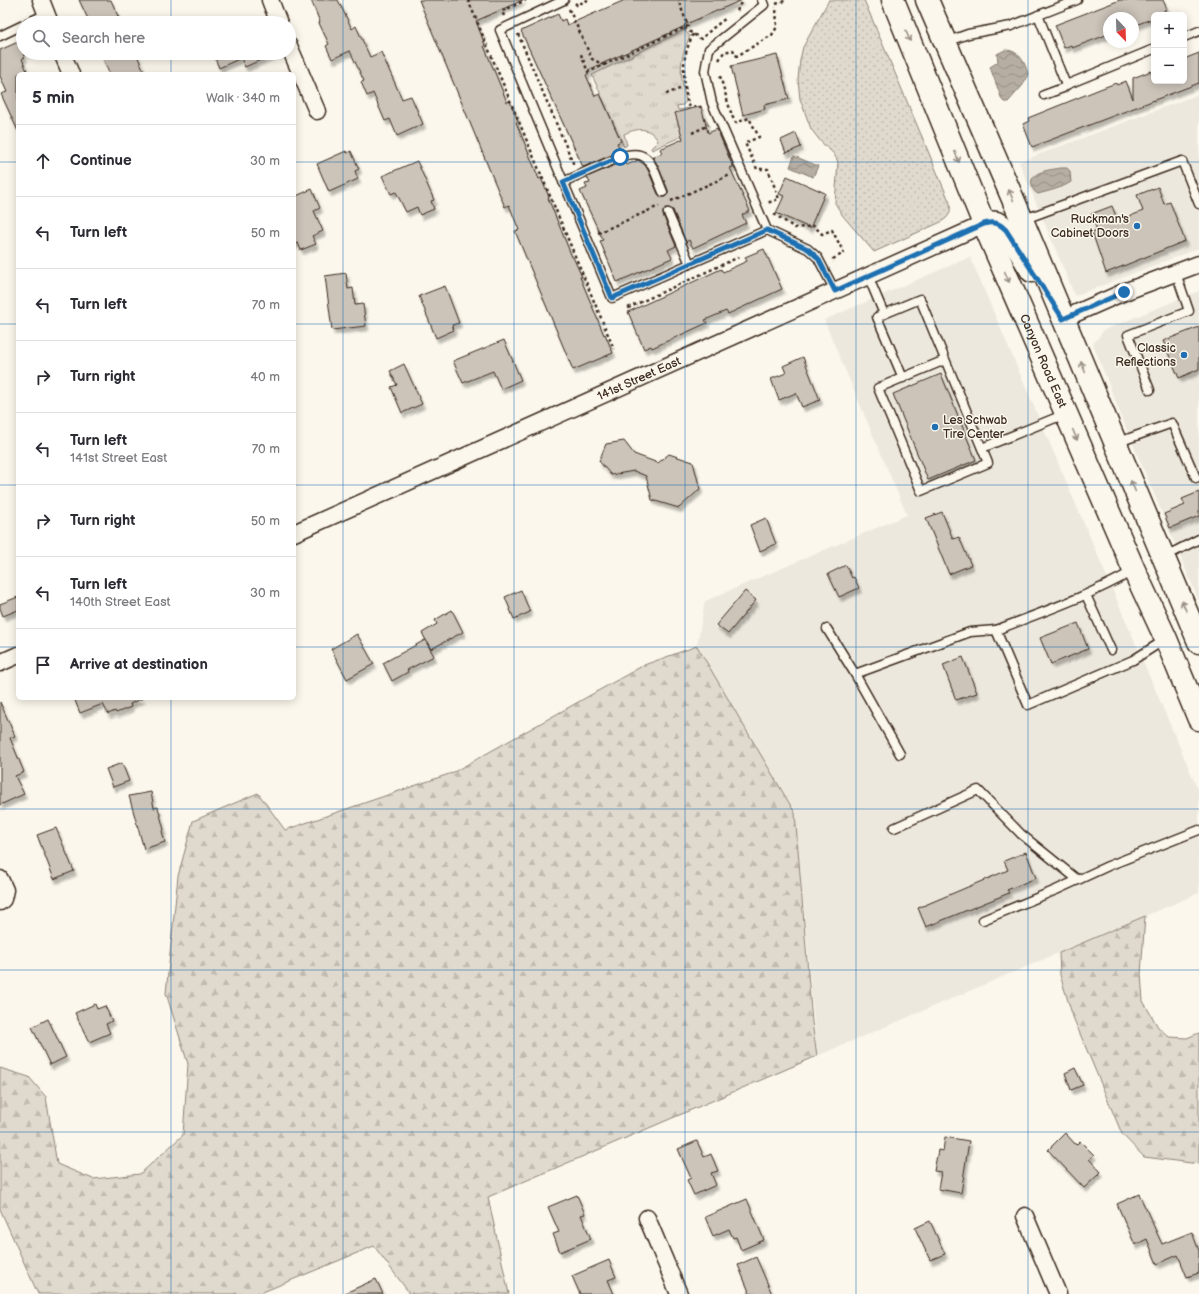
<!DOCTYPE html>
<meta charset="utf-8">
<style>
body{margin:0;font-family:"Balsamiq Sans",sans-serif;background:#f7f7f7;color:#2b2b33}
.controls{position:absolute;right:12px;top:12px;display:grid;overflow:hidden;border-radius:6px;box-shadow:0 2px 10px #0003}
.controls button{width:36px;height:36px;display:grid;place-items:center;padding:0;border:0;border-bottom:1px solid #e1e1e2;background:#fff;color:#2b2b33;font:20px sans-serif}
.compass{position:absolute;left:1103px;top:12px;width:36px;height:36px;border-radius:50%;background:#fff;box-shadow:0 2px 10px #0003;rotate:157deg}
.stop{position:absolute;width:12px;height:12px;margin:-9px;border:3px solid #1f6fb2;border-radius:50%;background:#fff}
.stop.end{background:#1f6fb2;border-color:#fff;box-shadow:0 1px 4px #0008}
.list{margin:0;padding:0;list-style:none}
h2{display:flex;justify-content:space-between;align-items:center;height:52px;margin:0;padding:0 16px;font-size:17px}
h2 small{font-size:13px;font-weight:400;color:#7c7c81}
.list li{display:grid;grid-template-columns:26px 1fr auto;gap:12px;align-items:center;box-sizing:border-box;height:72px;padding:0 16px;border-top:1px solid #e1e1e2}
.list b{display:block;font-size:15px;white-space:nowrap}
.list p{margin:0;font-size:13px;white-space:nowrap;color:#7c7c81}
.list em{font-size:13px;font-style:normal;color:#7c7c81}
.icon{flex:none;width:22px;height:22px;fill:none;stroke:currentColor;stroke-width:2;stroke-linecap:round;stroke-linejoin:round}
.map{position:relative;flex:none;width:1199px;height:1294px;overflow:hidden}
.search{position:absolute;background:#fff;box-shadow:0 2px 10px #0003;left:16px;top:16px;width:280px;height:44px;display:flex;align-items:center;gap:10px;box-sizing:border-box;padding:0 14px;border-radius:22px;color:#7c7c81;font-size:15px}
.panel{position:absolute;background:#fff;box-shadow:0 2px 10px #0003;left:16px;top:72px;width:280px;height:628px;border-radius:6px}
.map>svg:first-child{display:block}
.built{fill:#ede8dd}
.grass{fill:url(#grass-dots);stroke:#8d8276}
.forest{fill:url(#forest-firs);stroke:#8d8276}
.park{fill:url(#park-tufts);stroke:#8d8276}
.water{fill:url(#water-waves);stroke:#85796d}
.building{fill:#ccc4b9;stroke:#3b2a1e;filter:url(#shadow)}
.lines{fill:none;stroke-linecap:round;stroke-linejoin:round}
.service-casing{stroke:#3b2a1e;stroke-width:11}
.minor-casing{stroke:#3b2a1e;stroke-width:19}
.primary-casing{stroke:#3b2a1e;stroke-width:25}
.path{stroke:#3b2a1e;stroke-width:2.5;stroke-dasharray:3 3;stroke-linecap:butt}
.service{stroke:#fbf7ec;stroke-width:8}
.minor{stroke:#fbf7ec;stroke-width:16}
.primary{stroke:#fbf7ec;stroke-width:22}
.oneway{stroke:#9b9085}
.route{stroke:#1f6fb2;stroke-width:5}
.grid{fill:none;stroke:#1f6fb2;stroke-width:1;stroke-opacity:0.55}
.poi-dot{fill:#1f6fb2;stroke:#fbf7ec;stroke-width:1.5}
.labels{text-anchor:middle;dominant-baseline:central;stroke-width:3;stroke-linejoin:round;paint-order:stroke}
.poi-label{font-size:12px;fill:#3b2a1e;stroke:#fbf7ec;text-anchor:end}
.street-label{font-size:12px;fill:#3b2a1e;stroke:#fbf7ec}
</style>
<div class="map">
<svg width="1199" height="1294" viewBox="0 0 1199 1294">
<defs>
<pattern id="grass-dots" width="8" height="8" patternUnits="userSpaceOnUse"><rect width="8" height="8" fill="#dfd9ce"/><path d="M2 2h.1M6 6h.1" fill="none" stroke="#c0bab0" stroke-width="1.8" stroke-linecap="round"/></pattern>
<pattern id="forest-firs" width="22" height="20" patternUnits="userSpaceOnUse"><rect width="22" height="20" fill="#dfd9ce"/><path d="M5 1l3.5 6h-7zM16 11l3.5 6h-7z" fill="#c0bab0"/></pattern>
<pattern id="park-tufts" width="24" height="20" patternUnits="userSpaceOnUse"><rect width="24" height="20" fill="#dfd9ce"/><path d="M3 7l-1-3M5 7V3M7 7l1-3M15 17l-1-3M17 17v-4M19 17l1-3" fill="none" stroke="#c0bab0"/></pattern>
<pattern id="water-waves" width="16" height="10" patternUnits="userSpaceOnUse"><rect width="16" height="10" fill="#b6aea2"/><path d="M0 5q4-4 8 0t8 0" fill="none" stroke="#958e83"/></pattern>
<filter id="shadow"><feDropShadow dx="2.5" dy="4.5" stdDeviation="1" flood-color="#0004"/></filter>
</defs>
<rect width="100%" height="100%" fill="#fbf7ec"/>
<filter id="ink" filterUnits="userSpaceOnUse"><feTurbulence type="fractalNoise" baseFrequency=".025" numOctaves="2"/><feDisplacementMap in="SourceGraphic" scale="8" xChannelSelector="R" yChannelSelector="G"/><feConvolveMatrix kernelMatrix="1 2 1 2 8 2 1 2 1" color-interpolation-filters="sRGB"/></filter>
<g filter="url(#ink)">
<g class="built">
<path d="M 1199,94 L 1199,248 L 1075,296 L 1019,162 Z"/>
<path d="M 970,257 L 1199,792 L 1199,893 L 817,1056 L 795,813 L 697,646 L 705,601 L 907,515 L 824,320 Z"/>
<path d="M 1199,291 L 1199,601 L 1124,423 L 1093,344 L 1104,330 Z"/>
</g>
<path class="grass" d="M 829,0 L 864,0 L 950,203 C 951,213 950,216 941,222 L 874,252 L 843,216 L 835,203 L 838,162 L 834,154 L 821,142 L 811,129 L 800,99 L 798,79 L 800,60 L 803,47 Z"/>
<g class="forest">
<path d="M 697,646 L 795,813 L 812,1022 L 817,1056 L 488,1197 L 509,1294 L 410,1294 L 374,1246 L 258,1294 L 38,1294 L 0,1209 L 0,1068 L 29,1077 L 46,1097 L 57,1164 L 93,1179 L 140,1174 L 183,1135 L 188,1064 L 166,993 L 178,876 L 193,821 L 258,793 L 285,830 L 452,773 L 644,665 Z"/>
<path d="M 1145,916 L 1141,974 L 1143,1001 L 1158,1027 L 1169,1037 L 1187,1038 L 1199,1033 L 1199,1164 L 1144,1157 L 1122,1134 L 1073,1017 L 1060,975 L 1059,953 Z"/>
</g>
<path class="park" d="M 684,30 L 690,36 C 678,62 680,73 686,101 L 683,105 L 677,106 L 678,110 L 690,108 L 690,110 L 705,118 L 708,124 L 652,150 L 651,148 L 658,141 C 650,126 637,128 624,134 L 627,145 L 624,147 L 592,75 Z"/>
<g class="water">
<path d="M 1005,50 C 1019,50 1025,62 1028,74 L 1023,85 L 1008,102 L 1004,102 L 1002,100 L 990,67 L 998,62 L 997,54 Z"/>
<path d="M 794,156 L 818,166 L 813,177 L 790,167 Z"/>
<path d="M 1061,168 L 1067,168 L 1070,171 L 1071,182 C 1062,188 1049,191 1038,194 C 1034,192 1033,190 1032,186 C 1028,171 1050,170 1061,168 Z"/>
</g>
<g class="building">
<path d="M 79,0 L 111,0 L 121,23 L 90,23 Z"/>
<path d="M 311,0 L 338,0 L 352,29 L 356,26 L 370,57 L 381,52 L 402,99 L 411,96 L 423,124 L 397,136 L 390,119 L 385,121 L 373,93 L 367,96 L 361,82 L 364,81 L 350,51 L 332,59 L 326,46 L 329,44 L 319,23 L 320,22 Z"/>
<path d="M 419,0 L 523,0 L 476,21 L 485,45 L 484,46 L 507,102 L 510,101 L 518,121 L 516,122 L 539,179 L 541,178 L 549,197 L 548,198 L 572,257 L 573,257 L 582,277 L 580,277 L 604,335 L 605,334 L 613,353 L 573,370 L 515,231 L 519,230 L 509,205 L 505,207 Z"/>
<path d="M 625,0 L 742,0 L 684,25 L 685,26 L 588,70 L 589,73 L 586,75 L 595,96 L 600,94 L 621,141 L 617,143 L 621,151 L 583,167 L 521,31 L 558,14 L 561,21 L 565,19 L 567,25 Z"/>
<path d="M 1120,0 L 1163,0 L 1167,9 L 1164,10 L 1165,13 L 1154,15 L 1154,18 L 1133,26 L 1133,18 L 1109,18 L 1109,34 L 1072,48 L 1071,45 L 1064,48 L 1055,25 Z"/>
<path d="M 18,42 L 25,57 L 22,59 L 27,71 L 18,74 L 18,131 L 1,94 L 7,92 L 0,76 L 0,50 Z"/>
<path d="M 111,53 L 136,53 L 144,71 L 137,74 L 110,74 L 102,57 Z"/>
<path d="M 213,53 L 276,53 L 245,67 L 241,58 L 219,68 Z"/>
<path d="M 1199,53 L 1199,83 L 1032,147 L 1023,124 L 1029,121 L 1028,118 L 1100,89 L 1116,83 L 1117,85 L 1126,81 L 1133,99 L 1133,78 L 1151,71 L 1154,81 L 1184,81 L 1184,59 Z"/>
<path d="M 777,55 L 789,99 L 764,105 L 765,109 L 743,115 L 731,66 Z"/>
<path d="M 701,106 L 708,133 L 717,129 L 733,167 L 730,168 L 750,211 L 742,215 L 746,223 L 693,248 L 689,240 L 686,242 L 673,210 L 669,208 L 665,208 L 663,212 L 663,215 L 676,246 L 668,250 L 672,258 L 617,282 L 600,241 L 603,240 L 580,191 L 587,188 L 585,184 L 590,183 L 587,177 L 622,162 L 625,161 L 627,165 L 638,160 L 645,165 L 648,170 L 658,194 L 662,197 L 665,197 L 668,193 L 668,190 L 658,166 L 653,157 L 662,153 L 660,149 L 683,139 L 675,113 Z"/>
<path d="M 796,133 L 801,147 L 786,153 L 781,140 Z"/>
<path d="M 346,151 L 347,153 L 351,151 L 359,169 L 355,171 L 358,179 L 329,192 L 317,164 Z"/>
<path d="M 417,161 L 434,200 L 431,201 L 434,209 L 420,215 L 417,207 L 406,212 L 396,192 L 391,194 L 382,176 Z"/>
<path d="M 787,176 L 825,193 L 810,228 L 776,213 L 784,196 L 779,194 Z"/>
<path d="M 1158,187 L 1164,204 L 1170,202 L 1185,241 L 1106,273 L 1092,232 L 1097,230 L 1091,214 L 1112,206 L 1118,221 L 1143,211 L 1137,195 Z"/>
<path d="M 312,189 L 320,208 L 314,211 L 323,231 L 312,236 L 316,244 L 301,250 L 298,243 L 294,244 L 294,197 Z"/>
<path d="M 764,249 L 782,289 L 728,314 L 726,311 L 705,320 L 707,323 L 652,348 L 651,346 L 644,349 L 628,312 L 721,269 L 723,272 L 747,261 L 745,257 Z"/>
<path d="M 346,273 L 348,289 L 353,288 L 355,305 L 363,304 L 366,326 L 332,330 L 325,276 Z"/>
<path d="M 445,286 L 459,323 L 452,325 L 454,330 L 436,338 L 419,296 Z"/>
<path d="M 1199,327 L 1199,369 L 1179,378 L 1163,341 Z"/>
<path d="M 504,340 L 521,380 L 501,389 L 493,371 L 463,383 L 453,361 Z"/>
<path d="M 803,357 L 820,400 L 802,407 L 796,393 L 779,400 L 771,379 L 786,373 L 783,366 Z"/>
<path d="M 404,364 L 422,404 L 402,413 L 391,387 L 397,385 L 390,371 Z"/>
<path d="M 941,374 L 976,460 L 928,480 L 893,394 Z"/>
<path d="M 624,441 L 634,454 L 658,463 L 669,454 L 693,462 L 700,489 L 679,508 L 652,500 L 646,476 L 634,471 L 611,475 L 599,461 L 606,444 Z"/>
<path d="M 1199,492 L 1199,516 L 1170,528 L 1164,514 L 1185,505 L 1182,499 Z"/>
<path d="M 942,512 L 953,539 L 959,537 L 971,565 L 949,574 L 926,518 Z"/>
<path d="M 766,518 L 776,544 L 760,551 L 750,525 Z"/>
<path d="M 846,565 L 852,578 L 854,577 L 859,588 L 839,597 L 828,574 Z"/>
<path d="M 521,590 L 530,612 L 514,619 L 505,597 Z"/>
<path d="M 745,591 L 756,600 L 728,634 L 716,625 Z"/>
<path d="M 18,597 L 18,610 L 3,616 L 0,608 L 0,604 Z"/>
<path d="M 452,610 L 463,632 L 431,649 L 422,633 L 437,624 L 435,620 Z"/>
<path d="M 1078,623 L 1088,649 L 1051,664 L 1040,638 Z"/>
<path d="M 357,634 L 374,664 L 347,679 L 331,649 Z"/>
<path d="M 425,640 L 434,656 L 407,670 L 408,672 L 392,681 L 383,663 Z"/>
<path d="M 963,657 L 977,693 L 956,700 L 943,665 Z"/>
<path d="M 74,698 L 143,698 L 130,704 L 131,707 L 116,713 L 115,711 L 108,714 L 103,704 L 80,713 Z"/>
<path d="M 0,702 L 15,736 L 10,738 L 24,772 L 15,776 L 24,794 L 0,805 Z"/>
<path d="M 122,763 L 129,781 L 113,787 L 106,769 Z"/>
<path d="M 151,792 L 154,808 L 158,807 L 164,830 L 162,831 L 165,842 L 144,849 L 129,796 Z"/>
<path d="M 56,828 L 74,871 L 54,879 L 37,835 Z"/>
<path d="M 1026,852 L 1036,878 L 1007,890 L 1009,893 L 926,927 L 918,908 L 1008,870 L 1004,861 Z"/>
<path d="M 95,1004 L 97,1009 L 105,1006 L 112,1021 L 106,1024 L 110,1033 L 89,1042 L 75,1013 Z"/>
<path d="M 48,1019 L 66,1057 L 50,1065 L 32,1027 Z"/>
<path d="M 1075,1068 L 1083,1085 L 1071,1090 L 1065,1073 Z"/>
<path d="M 1065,1133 L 1076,1145 L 1080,1141 L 1094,1155 L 1089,1159 L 1101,1172 L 1084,1188 L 1048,1150 Z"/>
<path d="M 945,1137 L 969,1141 L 961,1193 L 938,1189 L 941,1172 L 934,1171 L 938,1150 L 943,1151 Z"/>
<path d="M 697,1141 L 704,1157 L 711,1154 L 718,1171 L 711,1173 L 716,1185 L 694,1195 L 687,1180 L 691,1178 L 678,1149 Z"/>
<path d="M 1139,1194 L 1162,1244 L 1192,1232 L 1199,1251 L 1199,1273 L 1187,1277 L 1178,1255 L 1157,1264 L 1147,1239 L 1135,1245 L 1117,1204 Z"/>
<path d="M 577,1195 L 585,1214 L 581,1215 L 591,1239 L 560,1252 L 553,1234 L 559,1232 L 548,1207 Z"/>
<path d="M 747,1199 L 764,1240 L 741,1250 L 736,1237 L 733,1238 L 729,1229 L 713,1236 L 705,1217 Z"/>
<path d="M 930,1221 L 945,1254 L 930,1260 L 915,1228 Z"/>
<path d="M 756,1257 L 772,1294 L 750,1294 L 738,1265 Z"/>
<path d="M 609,1260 L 616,1277 L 608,1280 L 614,1294 L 580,1294 L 572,1276 Z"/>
<path d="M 376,1279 L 383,1294 L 343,1294 Z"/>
</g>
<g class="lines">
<g class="service-casing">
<g id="service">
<path d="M 564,0 L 500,30 L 612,298 L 767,230"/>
<path d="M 762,0 L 764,5 L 709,49 L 705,71 L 712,103 L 767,230 L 808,249 L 818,258 L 835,291"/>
<path d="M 1038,15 L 1066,85 L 1154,49"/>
<path d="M 27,23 L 46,14"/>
<path d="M 0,36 L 23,25"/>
<path d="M 1184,37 L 1199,31"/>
<path d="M 946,42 L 968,34 L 1011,26 L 1077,0"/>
<path d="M 1044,95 L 1063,88 L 1066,85"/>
<path d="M 563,182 L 620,157 C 651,146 653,169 663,192"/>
<path d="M 668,213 L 690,264"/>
<path d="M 1022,220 L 1182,161 L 1199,204"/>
<path d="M 868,276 L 884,314 L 920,299 L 988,463 L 921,491 L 878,388 L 945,360"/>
<path d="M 884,314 L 877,317 L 903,378"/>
<path d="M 1150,390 L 1128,335 L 1189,311 L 1176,273"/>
<path d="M 1116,443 L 1172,423 L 1196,478"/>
<path d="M 982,448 L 1065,414"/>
<path d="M 1164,557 L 1199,539"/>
<path d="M 1133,571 C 1089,596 1043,612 996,630 L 1028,705 L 1133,660 L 1166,639"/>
<path d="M 1086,595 L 1111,650"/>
<path d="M 827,629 L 855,674"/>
<path d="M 900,754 L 855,674 L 970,632 L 996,630"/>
<path d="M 894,828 L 978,790 L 1021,834 L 1078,880"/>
<path d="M 983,920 L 1056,890 L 1108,866 L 1199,830"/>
</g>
</g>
<g class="minor-casing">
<g id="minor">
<path d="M 41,0 L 50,23"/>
<path d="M 270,0 L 279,23"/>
<path d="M 289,46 L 317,111"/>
<path d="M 62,53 L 71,74"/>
<path d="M 1063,319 L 1124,292 L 1199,264"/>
<path id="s1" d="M 294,533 L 984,224"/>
<path d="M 0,663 L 18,655"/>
<path d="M 0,879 L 5,890 L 3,899 L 0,902"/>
<path d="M 1025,1216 L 1058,1294"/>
<path d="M 647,1218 L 679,1294"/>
</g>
</g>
<g class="primary-casing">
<g id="primary">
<path id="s2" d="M 893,0 L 984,224 L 1134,570 L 1166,639 L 1199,719"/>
<path d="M 927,0 L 1022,220 L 1199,642"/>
<path d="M 984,224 C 989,223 994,221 999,224 C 1009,230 1025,261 1032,271"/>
</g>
</g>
<g class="path">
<path d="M 468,0 L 614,349"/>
<path d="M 575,3 L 577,5 L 588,0"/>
<path d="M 776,4 L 787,0"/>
<path d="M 569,9 L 592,59 L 604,65 L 588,72 L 580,52"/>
<path d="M 737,11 L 742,0"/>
<path d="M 504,16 L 502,11 L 526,0"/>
<path d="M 684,28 L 701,39 L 713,28 L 726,18"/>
<path d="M 518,34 L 574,165"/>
<path d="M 719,60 L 724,52 L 733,50 L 737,56 L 772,35 L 777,27 L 776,7"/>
<path d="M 604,65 L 688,26 L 680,5 L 679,0"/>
<path d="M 720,76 L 732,116 L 736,123 L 749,118 L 759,137 L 745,143 L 757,169 L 768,169 L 779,199 L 767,203"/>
<path d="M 685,87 L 688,105 L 693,107 L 701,107"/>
<path d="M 666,94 L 685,87 C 683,63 683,57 693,34"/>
<path d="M 692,133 L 709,125"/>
<path d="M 671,201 L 730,175"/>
<path d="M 774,214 L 795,228 L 814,226 L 822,234 L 832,230 L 844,253 L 833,259 L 834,262"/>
<path d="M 598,233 L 659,206"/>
<path d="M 628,308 L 739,257"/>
</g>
<use href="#service" class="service"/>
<use href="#minor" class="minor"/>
<use href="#primary" class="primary"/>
</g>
<defs><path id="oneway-shaft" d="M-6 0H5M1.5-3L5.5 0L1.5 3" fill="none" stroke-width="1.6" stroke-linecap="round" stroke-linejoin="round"/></defs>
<g class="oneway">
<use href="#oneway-shaft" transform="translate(908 36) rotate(68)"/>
<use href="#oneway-shaft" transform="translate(957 157) rotate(68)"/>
<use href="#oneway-shaft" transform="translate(1011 195) rotate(-113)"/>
<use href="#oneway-shaft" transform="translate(1007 277) rotate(67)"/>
<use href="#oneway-shaft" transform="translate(1083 367) rotate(-113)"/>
<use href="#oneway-shaft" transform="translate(1075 435) rotate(67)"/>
<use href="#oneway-shaft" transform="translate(1133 486) rotate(-113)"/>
<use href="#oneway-shaft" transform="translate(1184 606) rotate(-113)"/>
</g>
</g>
<g class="lines" filter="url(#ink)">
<path class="route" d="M 620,157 L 563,182 L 612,298 L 767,230 L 808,249 L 818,258 L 835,291 L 984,224 C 994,221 999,223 1006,230 L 1063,319 L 1124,292"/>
</g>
<path class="grid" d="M 171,0 L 171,23M 343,0 L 343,1294M 514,0 L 514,1294M 685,0 L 685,1294M 856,0 L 856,1294M 1028,0 L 1028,1294M 171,53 L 171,74M 0,162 L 18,162M 294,162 L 1199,162M 0,324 L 18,324M 294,324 L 1199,324M 0,485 L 18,485M 294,485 L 1199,485M 0,647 L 18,647M 294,647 L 1199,647M 171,698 L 171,1294M 0,809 L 1199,809M 0,970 L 1199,970M 0,1132 L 1199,1132"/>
<g class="poi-dot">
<circle cx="1137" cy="226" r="4"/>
<circle cx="1184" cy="355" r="4"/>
<circle cx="935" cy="427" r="4"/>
</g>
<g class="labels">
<g class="poi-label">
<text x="1129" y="219">Ruckman's<tspan x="1129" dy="14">Cabinet Doors</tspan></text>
<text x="1176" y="348">Classic<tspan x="1176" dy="14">Reflections</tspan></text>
<text x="943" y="420" text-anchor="start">Les Schwab<tspan x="943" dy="14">Tire Center</tspan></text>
</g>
<g class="street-label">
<text stroke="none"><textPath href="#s2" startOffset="391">Canyon Road East</textPath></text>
<text stroke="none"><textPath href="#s1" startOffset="378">141st Street East</textPath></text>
</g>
</g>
</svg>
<div class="controls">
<button>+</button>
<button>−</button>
</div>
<svg class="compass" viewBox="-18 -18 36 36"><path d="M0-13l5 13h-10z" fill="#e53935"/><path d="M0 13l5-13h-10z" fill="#7c7c81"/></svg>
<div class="stop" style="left:620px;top:157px"></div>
<div class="stop end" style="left:1124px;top:292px"></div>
<div class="search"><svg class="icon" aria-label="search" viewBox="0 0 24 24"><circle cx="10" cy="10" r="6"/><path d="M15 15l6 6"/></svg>Search here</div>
<section class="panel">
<h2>5 min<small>Walk · 340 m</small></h2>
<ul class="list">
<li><svg class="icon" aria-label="ahead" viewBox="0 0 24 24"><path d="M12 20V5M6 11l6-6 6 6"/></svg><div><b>Continue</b></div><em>30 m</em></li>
<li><svg class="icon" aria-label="left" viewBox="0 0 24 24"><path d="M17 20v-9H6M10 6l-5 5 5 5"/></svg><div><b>Turn left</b></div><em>50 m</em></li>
<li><svg class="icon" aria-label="left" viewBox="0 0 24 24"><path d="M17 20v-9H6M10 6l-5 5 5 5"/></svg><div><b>Turn left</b></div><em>70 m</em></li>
<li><svg class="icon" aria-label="right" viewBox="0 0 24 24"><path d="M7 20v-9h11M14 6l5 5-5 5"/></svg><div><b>Turn right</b></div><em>40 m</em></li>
<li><svg class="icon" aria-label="left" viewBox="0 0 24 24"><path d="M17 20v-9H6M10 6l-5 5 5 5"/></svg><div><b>Turn left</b><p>141st Street East</p></div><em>70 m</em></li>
<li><svg class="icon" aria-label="right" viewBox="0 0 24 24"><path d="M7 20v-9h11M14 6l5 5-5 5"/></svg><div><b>Turn right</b></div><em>50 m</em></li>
<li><svg class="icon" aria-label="left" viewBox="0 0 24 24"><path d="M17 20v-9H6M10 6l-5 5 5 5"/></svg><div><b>Turn left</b><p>140th Street East</p></div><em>30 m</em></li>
<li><svg class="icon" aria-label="arrive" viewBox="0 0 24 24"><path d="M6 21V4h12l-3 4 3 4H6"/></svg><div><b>Arrive at destination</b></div></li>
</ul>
</section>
</div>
